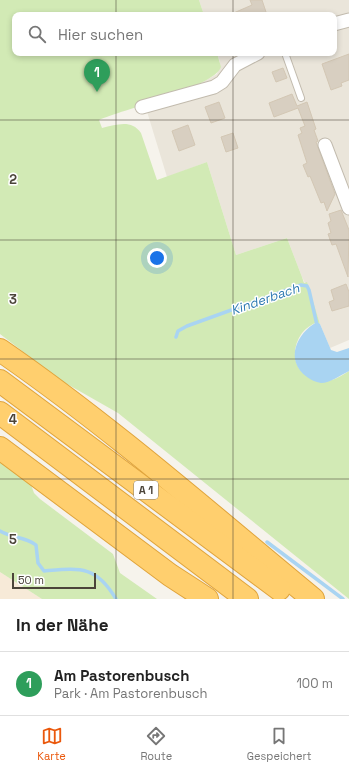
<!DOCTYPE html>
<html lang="de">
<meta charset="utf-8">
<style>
body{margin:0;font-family:"Space Grotesk",sans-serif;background:#f2f2f2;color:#222}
.scale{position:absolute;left:12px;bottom:10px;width:84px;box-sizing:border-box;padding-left:4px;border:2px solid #4b4439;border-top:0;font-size:11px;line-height:14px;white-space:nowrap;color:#4b4439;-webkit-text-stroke:3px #fff;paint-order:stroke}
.you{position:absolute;left:157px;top:258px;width:14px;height:14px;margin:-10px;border:3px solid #fff;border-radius:50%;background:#1a73e8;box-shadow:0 0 0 6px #1a73e833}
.badge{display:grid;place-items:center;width:26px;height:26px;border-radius:50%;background:#ea580c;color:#fff;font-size:13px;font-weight:700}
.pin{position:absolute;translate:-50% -33px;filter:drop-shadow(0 1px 2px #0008)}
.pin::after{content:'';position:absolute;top:21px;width:14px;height:12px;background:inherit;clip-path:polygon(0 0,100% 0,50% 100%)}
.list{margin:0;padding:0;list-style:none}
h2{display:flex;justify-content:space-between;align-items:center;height:52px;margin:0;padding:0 16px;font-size:17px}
h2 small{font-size:13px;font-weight:400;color:#767676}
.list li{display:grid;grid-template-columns:26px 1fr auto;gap:12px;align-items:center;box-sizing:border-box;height:64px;padding:0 16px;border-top:1px solid #e0e0e0}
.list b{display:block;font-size:15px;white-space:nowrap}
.list p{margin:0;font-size:13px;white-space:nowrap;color:#767676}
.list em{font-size:13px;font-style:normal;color:#767676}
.icon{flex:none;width:22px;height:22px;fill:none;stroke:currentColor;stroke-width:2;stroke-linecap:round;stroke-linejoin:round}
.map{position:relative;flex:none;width:349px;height:599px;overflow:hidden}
.search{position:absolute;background:#fff;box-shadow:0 2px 6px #0003;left:12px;right:12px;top:12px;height:44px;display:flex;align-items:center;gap:10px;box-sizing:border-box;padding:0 14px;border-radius:8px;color:#767676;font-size:15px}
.sheet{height:116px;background:#fff}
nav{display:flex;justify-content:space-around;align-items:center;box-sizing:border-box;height:56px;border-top:1px solid #e0e0e0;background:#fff;font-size:11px;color:#767676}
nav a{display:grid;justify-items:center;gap:2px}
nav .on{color:#ea580c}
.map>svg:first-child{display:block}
.residential{fill:#eae5da}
.commercial{fill:#f7ead8}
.green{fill:#d2eab5}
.water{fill:#a9d4f2}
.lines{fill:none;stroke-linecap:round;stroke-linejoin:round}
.stream{stroke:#a9d4f2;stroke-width:3.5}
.building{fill:#d8cfc1;stroke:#d3c7b4}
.service-casing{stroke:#c2bbae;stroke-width:8}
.minor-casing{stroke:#c2bbae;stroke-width:15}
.motorway-casing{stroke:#e0a43c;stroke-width:24}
.service{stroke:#fff;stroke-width:6}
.minor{stroke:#fff;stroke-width:13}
.motorway{stroke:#ffcf6e;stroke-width:22}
.grid{fill:none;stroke:#4b4439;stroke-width:1;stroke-opacity:0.55}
.labels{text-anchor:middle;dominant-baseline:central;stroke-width:3;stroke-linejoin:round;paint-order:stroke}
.shield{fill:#fff;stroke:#817c74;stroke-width:1}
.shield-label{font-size:11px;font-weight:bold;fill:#4b4439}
.water-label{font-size:13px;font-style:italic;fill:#2e7ab2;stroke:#fff}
.grid-label{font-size:13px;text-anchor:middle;font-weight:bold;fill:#4b4439;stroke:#fff;stroke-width:3;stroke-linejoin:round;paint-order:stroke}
</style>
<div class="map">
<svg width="349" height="599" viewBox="0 0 349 599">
<rect width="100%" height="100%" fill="#f6f3ec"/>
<path class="residential" d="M 199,0 L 349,0 L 349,340 L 330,348 L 320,324 L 306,282 L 305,283 L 302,277 L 287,238 L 236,255 L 207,162 L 167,177 L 145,105 L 199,84 L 217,74 L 220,62 L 217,53 L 334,53 L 334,15 L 204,15 Z"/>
<path class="commercial" d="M 0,572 L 42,599 L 0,599 Z"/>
<g class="green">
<path d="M 0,0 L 199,0 L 204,15 L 15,15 L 15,53 L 217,53 L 221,67 C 213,88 121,110 99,120 L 102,128 C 117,125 131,119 141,133 L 157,180 L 207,162 L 236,255 L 287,238 L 302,277 L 304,283 L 307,282 L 320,324 L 317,322 C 311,325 306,328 302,333 C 288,352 295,378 320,379 C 324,380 329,381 332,380 C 338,378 344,374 349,371 L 349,599 L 118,413 L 60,380 L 0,334 Z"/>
<path d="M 0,462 L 30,482 L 34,493 L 40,499 L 113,554 L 120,573 L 157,599 L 42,599 L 0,572 Z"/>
</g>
<path class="water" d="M 317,322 L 320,324 L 331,350 L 337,352 L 349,348 L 349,371 C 341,375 330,383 321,383 C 315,382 311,380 307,377 C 284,360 297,333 317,322 Z"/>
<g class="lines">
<g class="stream">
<path d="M 176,337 L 178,331 L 187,326 L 301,285 L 307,286 L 309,290 L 317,325"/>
<path d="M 0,531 C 11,538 26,537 36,545 L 38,563 L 44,571 C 80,568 96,565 116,599"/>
<path d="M 267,542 L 343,599"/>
</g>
</g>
<g class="building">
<path d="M 250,0 L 262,0 L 267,15 L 229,15 L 252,5 Z"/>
<path d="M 349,54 L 349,80 L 341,83 L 342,86 L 331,90 L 322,64 Z"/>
<path d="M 283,68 L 287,78 L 276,82 L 272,72 Z"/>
<path d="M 292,94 L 297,106 L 307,102 L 316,129 L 314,130 L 318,141 L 316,142 L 335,194 L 327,211 L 324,202 L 321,203 L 310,176 L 308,177 L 303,165 L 307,163 L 298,135 L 302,133 L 300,128 L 305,126 L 298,108 L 274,117 L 269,103 Z"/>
<path d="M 219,102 L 225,118 L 211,123 L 205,107 Z"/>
<path d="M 188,125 L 195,145 L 179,151 L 172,131 Z"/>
<path d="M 233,133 L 238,148 L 226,152 L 221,137 Z"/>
<path d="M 341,210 L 349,230 L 348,277 L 336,244 L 332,245 L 328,234 L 331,233 L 328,223 L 331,221 L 329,214 Z"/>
<path d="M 346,284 L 349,292 L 349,306 L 332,311 L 329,302 L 334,300 L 331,290 Z"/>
</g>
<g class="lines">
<g class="service-casing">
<path id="service" d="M 285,53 L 301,98"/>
</g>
<g class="minor-casing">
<g id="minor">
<path d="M 334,24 L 349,20"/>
<path d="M 142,107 L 214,87 L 222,82 L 235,65 L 258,53"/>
<path d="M 325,145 L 349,208"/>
</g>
</g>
<g class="motorway-casing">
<g id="motorway">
<path d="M 0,350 C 110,426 210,514 313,599"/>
<path d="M 0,381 L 279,589"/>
<path d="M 0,413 L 247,599"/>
<path d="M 0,448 L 170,575 L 207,599"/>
</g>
</g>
<use href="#service" class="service"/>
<use href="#minor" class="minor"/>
<use href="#motorway" class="motorway"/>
</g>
<path class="grid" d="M 116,0 L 116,15M 233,0 L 233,15M 116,53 L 116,599M 233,53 L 233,599M 0,120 L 349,120M 0,240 L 349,240M 0,359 L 349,359M 0,479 L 349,479"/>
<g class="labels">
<rect class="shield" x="134" y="481" width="24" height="18" rx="3"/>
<g class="shield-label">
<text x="146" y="490">A 1</text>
</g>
<g class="water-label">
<text transform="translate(265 299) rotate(-19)">Kinderbach</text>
</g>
</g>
<g class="grid-label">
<text x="13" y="184">2</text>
<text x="13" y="304">3</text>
<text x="13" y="424">4</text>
<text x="13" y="544">5</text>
</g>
</svg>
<div class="scale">50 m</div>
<div class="you"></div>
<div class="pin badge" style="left:97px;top:92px;background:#2e9e5b">1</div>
<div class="search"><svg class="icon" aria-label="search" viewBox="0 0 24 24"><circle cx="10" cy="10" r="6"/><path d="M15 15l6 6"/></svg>Hier suchen</div>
</div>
<section class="sheet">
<h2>In der Nähe<small></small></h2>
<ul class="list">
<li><span class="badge" style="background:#2e9e5b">1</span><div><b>Am Pastorenbusch</b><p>Park · Am Pastorenbusch</p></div><em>100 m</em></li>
</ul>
</section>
<nav>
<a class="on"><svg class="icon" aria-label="map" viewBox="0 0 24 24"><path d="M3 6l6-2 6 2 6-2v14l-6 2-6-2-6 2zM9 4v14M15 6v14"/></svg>Karte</a>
<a><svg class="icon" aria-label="directions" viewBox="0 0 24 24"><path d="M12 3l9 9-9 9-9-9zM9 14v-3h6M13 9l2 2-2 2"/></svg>Route</a>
<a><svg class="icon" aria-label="saved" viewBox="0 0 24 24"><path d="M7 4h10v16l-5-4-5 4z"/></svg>Gespeichert</a>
</nav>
